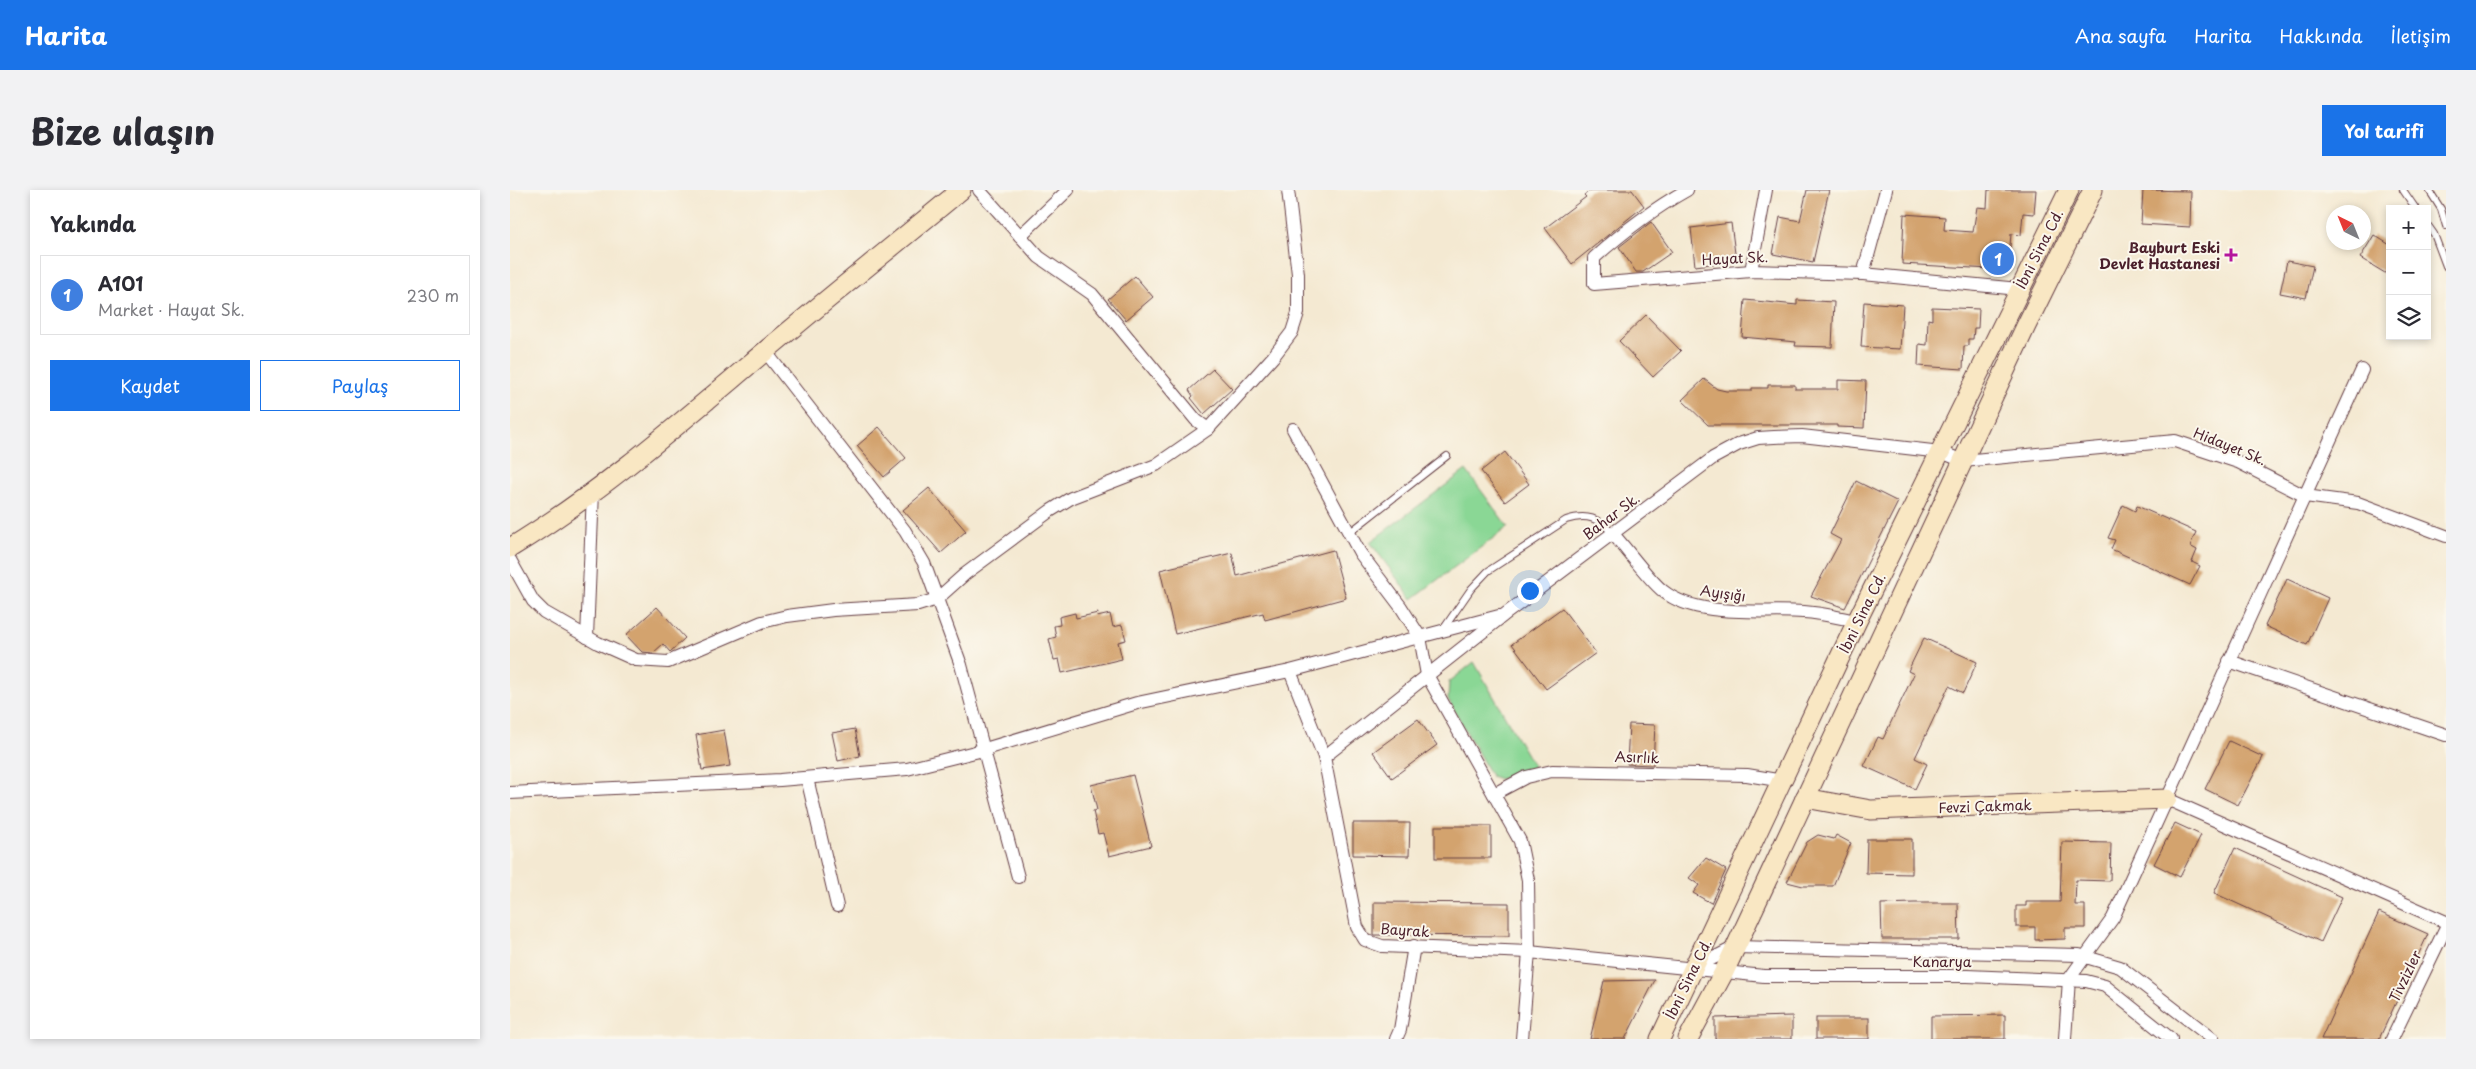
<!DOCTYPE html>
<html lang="tr">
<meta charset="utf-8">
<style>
body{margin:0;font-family:"Playpen Sans",sans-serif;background:#f2f2f3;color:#2b2b33}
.controls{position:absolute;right:15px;top:15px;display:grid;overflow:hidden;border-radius:0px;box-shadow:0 2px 8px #0003}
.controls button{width:45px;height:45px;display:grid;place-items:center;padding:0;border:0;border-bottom:1px solid #e1e1e2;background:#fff;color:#2b2b33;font:25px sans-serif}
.compass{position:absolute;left:1816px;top:15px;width:45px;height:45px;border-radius:50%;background:#fff;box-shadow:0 2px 8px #0003;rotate:317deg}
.you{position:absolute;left:1019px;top:400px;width:18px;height:18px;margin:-12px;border:4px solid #fff;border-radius:50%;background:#1a73e8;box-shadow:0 0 0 8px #1a73e833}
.badge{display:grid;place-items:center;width:32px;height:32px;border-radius:50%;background:#1a73e8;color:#fff;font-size:16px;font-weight:700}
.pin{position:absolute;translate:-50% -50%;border:2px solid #fff;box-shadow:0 1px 5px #0006}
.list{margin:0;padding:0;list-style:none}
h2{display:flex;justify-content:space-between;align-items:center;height:65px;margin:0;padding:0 20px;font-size:21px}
h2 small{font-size:16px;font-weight:400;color:#7c7c81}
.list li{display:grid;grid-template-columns:32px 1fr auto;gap:15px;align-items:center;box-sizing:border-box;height:80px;margin:0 10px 10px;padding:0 10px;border:1px solid #e1e1e2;border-radius:0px}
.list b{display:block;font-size:19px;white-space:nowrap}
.list p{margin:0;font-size:16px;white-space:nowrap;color:#7c7c81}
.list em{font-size:16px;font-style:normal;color:#7c7c81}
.actions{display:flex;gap:10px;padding:15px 20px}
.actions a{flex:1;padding:11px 0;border:1px solid #1a73e8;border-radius:0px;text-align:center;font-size:18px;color:#1a73e8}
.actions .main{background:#1a73e8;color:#fff}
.icon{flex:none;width:28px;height:28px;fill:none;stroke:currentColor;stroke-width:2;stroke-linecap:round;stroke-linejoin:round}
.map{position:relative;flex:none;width:1936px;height:849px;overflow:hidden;border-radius:0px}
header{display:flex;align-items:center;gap:30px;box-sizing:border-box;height:70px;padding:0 25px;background:#1a73e8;color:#fff}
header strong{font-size:24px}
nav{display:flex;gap:28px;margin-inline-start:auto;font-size:18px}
.intro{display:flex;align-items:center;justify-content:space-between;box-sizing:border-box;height:120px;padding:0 30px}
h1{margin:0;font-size:35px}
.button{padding:12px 22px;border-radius:0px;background:#1a73e8;color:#fff;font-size:18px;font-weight:700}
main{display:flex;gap:30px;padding:0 30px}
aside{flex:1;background:#fff;border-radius:0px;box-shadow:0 2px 8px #0003}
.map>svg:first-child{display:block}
.green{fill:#8ad795;stroke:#6a7b60}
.building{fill:#d3a36e}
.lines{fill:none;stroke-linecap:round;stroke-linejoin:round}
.lane-casing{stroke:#643d44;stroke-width:8}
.street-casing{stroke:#643d44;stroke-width:14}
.secondary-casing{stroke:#643d44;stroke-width:21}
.lane{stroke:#fff;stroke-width:6}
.street{stroke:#fff;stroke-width:12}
.secondary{stroke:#f9e7c3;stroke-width:19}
.poi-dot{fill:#b5179e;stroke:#fbf7ec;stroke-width:2}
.labels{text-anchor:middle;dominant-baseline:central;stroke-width:4;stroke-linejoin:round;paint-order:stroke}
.poi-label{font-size:14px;font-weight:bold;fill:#4a1f2b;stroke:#fbf7ec;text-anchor:end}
.street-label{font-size:14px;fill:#4a1f2b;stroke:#fbf7ec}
</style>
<header>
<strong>Harita</strong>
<nav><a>Ana sayfa</a><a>Harita</a><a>Hakkında</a><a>İletişim</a></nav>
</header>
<div class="intro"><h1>Bize ulaşın</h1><a class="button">Yol tarifi</a></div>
<main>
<aside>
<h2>Yakında<small></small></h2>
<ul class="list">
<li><span class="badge" style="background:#3f7fe0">1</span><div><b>A101</b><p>Market · Hayat Sk.</p></div><em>230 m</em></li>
</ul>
<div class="actions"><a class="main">Kaydet</a><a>Paylaş</a></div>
</aside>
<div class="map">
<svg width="1936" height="849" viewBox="0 0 1936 849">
<rect width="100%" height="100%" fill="#fbf7ec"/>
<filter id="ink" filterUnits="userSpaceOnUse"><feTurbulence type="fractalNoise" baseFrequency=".02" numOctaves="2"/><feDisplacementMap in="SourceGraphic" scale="10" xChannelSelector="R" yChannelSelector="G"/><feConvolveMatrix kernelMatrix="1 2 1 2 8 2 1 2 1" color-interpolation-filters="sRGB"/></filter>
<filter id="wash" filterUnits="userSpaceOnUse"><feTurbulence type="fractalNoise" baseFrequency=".0096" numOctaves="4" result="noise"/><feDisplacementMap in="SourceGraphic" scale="20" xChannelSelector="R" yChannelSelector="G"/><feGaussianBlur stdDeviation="1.12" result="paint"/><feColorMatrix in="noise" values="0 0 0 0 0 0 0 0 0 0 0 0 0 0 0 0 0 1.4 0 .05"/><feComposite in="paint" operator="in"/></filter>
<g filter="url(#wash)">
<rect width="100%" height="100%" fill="#f4e9d2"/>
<g class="green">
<path d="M 956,280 L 998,337 L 902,409 L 860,352 Z"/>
<path d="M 964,472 L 1024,577 L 990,589 L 981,586 L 938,509 L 939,492 Z"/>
</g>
<g id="blocks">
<g class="building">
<path d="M 1081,0 L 1122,0 L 1134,16 L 1062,74 L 1035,38 L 1076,7 L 1074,5 Z"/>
<path d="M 1297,0 L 1319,0 L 1303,72 L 1263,64 L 1270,27 L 1290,31 Z"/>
<path d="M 1478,0 L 1526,0 L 1524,24 L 1513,23 L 1511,45 L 1501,44 L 1498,80 L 1392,74 L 1394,24 L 1435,27 L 1434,40 L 1463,42 L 1467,17 L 1477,18 Z"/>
<path d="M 1633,0 L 1681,1 L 1680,37 L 1631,34 Z"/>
<path d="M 1141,32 L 1162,62 L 1133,82 L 1126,82 L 1109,57 Z"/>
<path d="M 1221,33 L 1226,71 L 1185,76 L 1181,38 Z"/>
<path d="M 1864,45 L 1880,55 L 1880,86 L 1850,68 Z"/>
<path d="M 1777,71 L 1803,76 L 1796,108 L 1770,103 Z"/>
<path d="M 625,86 L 643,107 L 616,130 L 598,109 Z"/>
<path d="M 1235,110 L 1287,115 L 1287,110 L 1324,112 L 1322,157 L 1285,156 L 1286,152 L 1232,147 Z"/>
<path d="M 1354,112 L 1393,115 L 1390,159 L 1351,157 Z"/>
<path d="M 1422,117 L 1469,119 L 1468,138 L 1464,138 L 1463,149 L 1458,149 L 1458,156 L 1454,156 L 1453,179 L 1408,176 L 1409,154 L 1417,155 L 1418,129 L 1422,130 Z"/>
<path d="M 1136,125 L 1171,161 L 1143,187 L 1109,151 Z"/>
<path d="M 703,179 L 722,199 L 694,224 L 681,208 L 683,206 L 679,200 Z"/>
<path d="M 1194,189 L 1207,199 L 1216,201 L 1242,201 L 1242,198 L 1258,198 L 1258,195 L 1285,195 L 1285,199 L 1328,199 L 1328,190 L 1356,191 L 1354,238 L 1327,237 L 1327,235 L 1198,235 L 1172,210 Z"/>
<path d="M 369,237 L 396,268 L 374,287 L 347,256 Z"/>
<path d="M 995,262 L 1019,294 L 995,312 L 971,281 Z"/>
<path d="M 1346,291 L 1388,312 L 1335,418 L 1301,406 L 1331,350 L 1320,344 Z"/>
<path d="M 419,298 L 456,341 L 431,363 L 393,320 Z"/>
<path d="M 1613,315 L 1625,321 L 1627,316 L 1686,342 L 1680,356 L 1687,360 L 1682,372 L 1690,376 L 1680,395 L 1601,359 L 1605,350 L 1598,348 Z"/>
<path d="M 823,360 L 836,408 L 755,430 L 753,423 L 665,444 L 650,380 L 722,363 L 727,386 Z"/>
<path d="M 1777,389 L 1818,408 L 1797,455 L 1755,436 Z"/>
<path d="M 147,417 L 175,448 L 160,462 L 153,454 L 143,463 L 132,462 L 116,445 Z"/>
<path d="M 1052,418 L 1086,463 L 1036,499 L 1002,454 Z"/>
<path d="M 565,423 L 566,428 L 588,423 L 587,427 L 600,424 L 603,437 L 612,435 L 616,450 L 608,452 L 612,469 L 552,483 L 549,469 L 544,470 L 539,449 L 546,447 L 544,436 L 550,435 L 549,427 Z"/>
<path d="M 1414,448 L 1467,472 L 1453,503 L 1439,496 L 1405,568 L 1417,574 L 1405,599 L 1354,576 L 1368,547 L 1373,549 L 1404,484 L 1398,481 Z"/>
<path d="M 908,529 L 927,555 L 882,588 L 863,562 Z"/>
<path d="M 1119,534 L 1145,535 L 1143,575 L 1117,574 Z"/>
<path d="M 345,539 L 350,566 L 328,571 L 322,543 Z"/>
<path d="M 214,540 L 220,576 L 192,580 L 186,545 Z"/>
<path d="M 1719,551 L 1753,567 L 1728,615 L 1695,599 Z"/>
<path d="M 623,585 L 641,656 L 599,666 L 593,643 L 588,644 L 583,621 L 587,620 L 581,595 Z"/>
<path d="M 843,633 L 900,633 L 899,666 L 843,665 Z"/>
<path d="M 1665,633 L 1691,645 L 1670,687 L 1644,674 Z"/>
<rect x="925" y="636" width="56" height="32"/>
<path d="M 1308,645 L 1324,649 L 1326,645 L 1341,653 L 1323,696 L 1293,696 L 1277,692 L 1297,652 Z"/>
<path d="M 1357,649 L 1402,649 L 1402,684 L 1356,683 Z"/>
<path d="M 1552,652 L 1601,653 L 1600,691 L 1566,690 L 1565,715 L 1575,715 L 1575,738 L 1555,738 L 1555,749 L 1525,750 L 1525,737 L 1506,737 L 1506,716 L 1516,716 L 1516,712 L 1550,712 Z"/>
<path d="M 1725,658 L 1832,707 L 1811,752 L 1704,703 Z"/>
<path d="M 1196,668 L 1216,680 L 1201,713 L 1183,703 L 1189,695 L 1179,688 Z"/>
<path d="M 864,712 L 999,713 L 999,746 L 864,745 Z"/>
<path d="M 1404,713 L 1448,713 L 1449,749 L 1372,749 L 1371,714 Z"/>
<path d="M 1869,722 L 1918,744 L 1869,849 L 1811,849 Z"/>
<path d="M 1145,790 L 1115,849 L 1080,849 L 1094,791 Z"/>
<path d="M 1495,825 L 1495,849 L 1421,849 L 1421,826 Z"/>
<path d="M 1282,826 L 1282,849 L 1205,849 L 1205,828 Z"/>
<rect x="1306" y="828" width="53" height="21"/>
</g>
</g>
</g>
<g filter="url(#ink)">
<use href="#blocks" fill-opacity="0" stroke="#643d44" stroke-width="1"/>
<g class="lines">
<g class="lane-casing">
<g id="lane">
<path d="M 1893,0 L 1906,19"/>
<path d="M 1919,0 L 1931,19 L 1936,36"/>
<path d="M 1917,34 L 1924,44 L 1936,76"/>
<path d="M 839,343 L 937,266"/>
<path d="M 932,441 L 961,399 L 978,381 L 1056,330 C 1077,323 1089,328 1103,344"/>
</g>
</g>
<g class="street-casing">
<g id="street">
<path d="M 469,0 L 529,67 L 582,104 L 686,230 L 698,239"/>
<path d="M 1177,0 C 1143,19 1113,42 1084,68 L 1084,94 L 1241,81 L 1353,84 L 1509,99"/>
<path d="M 510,46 L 558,0"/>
<path d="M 1241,81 L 1256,0"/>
<path d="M 1353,84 L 1376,0"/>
<path d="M 255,161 L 395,341 L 414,373 L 451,475 L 508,687"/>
<path d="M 783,239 L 850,363 L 891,417 L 910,447 L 917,485 L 1010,651 L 1018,690 L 1019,762 L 1012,849"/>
<path d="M 1103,344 C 1117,359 1138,389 1153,401 C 1188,429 1253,419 1294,422 C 1312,423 1330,428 1347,431"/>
<path d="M 0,370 L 23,411 L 34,422 L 88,453 L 126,470 L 158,472 L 252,432 L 277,426 L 323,420 L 408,415 L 427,409 L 455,384 L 540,321 L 561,308 L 646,275 L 698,239 L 763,167 L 782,142 L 788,123 L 788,84 L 778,0"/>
<path d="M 77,447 L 83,302"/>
<path d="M 1719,471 L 1936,545"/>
<path d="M 780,481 L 814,567 L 847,737 L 855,750 L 872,756 L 1019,762 L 1254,786 L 1457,786 L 1576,791 L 1595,796 L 1661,849"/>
<path d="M 814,567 L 994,425 L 1179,286 L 1203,268 L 1229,254 L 1248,248 L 1264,247 L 1292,246 L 1431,262 L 1453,271 L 1665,251 L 1728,272 L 1795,306 L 1848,313 L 1936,346"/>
<path d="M 297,588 L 327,716"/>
<path d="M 0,603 L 270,590 L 397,579 L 465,562 L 627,513 L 780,481 L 989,426"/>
<path d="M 984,604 L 1016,587 L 1042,581 L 1237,585 L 1273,591"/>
<path d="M 1657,609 L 1936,732"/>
<path d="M 1184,778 L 1225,757 L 1569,765 L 1610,777 L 1703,849"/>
<path d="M 886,849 L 890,840 L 904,756"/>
<path d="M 1555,849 L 1559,789 L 1603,728 L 1852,180"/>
<path d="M 1882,849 L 1936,737"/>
</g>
</g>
<g class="secondary-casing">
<g id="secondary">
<path d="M 0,358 C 87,305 163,239 240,174 C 309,115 381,58 451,0"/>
<path d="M 1295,608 L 1361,620 L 1657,609"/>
<path d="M 1150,849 L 1347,431 L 1559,0"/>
<path d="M 1178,849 L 1214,782 L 1516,136 L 1583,0"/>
</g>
</g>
<use href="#lane" class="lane"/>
<use href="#street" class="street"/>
<use href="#secondary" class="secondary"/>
</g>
</g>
<path class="poi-dot" d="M1718.5 57.5h5v5h5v5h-5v5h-5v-5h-5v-5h5z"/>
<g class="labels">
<g class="poi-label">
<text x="1710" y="57">Bayburt Eski<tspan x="1710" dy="16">Devlet Hastanesi</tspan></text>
</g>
<g class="street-label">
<text transform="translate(1529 59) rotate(-63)">İbni Sina Cd.</text>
<text transform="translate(1225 68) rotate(-3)">Hayat Sk.</text>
<text transform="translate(1720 256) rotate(22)">Hidayet Sk.</text>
<text transform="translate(1101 326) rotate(-37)">Bahar Sk.</text>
<text transform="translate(1213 403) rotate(8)">Ayışığı</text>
<text transform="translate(1352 423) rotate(-64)">İbni Sina Cd.</text>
<text transform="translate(1127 567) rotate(2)">Asırlık</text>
<text transform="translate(1475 616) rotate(-2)">Fevzi Çakmak</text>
<text transform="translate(895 740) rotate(4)">Bayrak</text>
<text x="1432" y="771">Kanarya</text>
<text transform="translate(1895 786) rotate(-64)">Tivzizler</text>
<text transform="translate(1178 789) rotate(-64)">İbni Sina Cd.</text>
</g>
</g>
</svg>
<div class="controls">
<button>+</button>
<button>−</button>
<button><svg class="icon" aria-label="layers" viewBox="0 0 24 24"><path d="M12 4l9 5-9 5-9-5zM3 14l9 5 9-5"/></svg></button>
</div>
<svg class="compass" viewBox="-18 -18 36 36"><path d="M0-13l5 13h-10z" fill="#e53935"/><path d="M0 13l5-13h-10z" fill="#7c7c81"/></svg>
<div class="you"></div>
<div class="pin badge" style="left:1488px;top:69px;background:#3f7fe0">1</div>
</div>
</main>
